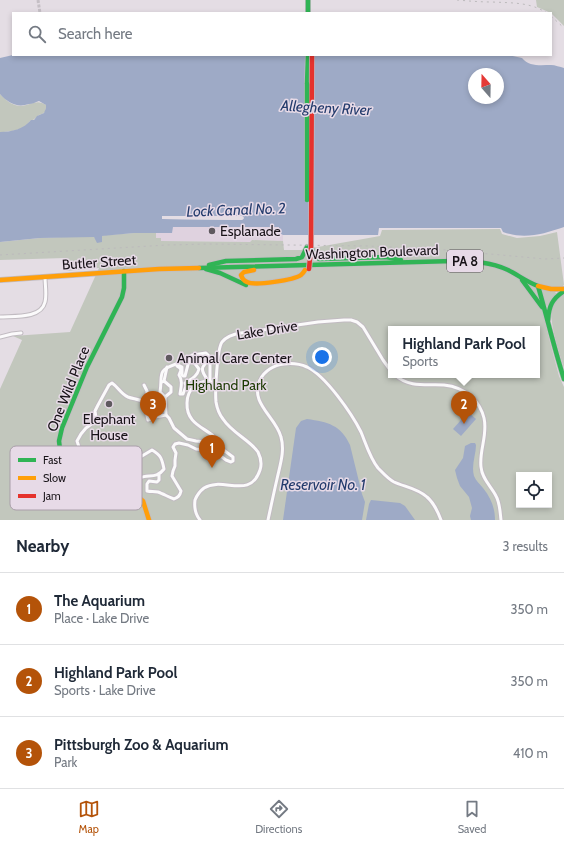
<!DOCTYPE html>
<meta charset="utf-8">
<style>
body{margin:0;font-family:Cabin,sans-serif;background:#f6f6f7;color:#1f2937}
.controls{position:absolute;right:12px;bottom:12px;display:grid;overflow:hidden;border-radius:0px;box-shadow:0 2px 6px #0003}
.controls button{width:36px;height:36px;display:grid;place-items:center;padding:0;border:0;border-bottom:1px solid #e0e1e3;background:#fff;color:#1f2937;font:20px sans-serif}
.compass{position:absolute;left:468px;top:68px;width:36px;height:36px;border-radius:50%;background:#fff;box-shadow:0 2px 6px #0003;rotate:340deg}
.you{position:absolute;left:322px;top:357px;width:14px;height:14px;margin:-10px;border:3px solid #fff;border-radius:50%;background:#1a73e8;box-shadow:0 0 0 6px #1a73e833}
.badge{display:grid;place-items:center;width:26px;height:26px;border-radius:50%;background:#b45309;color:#fff;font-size:13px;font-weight:700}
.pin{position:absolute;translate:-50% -33px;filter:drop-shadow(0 1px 2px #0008)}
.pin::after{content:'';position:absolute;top:21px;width:14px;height:12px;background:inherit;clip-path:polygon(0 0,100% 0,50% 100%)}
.popup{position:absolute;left:388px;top:326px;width:152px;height:52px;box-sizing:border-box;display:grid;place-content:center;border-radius:0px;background:#fff;filter:drop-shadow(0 1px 3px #0005);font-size:13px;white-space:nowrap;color:#747a83}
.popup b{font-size:15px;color:#1f2937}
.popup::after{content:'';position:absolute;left:50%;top:100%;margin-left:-8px;border:8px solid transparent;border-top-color:#fff}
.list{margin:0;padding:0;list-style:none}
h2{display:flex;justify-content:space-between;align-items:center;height:52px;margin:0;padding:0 16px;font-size:17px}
h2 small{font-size:13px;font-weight:400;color:#747a83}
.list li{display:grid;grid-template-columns:26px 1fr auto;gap:12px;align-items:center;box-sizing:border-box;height:72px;padding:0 16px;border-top:1px solid #e0e1e3}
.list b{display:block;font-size:15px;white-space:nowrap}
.list p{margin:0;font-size:13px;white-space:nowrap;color:#747a83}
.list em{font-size:13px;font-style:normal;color:#747a83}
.icon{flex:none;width:22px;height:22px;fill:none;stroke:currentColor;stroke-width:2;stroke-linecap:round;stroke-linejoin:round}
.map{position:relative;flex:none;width:564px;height:520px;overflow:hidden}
.search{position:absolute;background:#fff;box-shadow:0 2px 6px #0003;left:12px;right:12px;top:12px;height:44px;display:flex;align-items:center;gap:10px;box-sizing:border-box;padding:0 14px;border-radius:0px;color:#747a83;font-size:15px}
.sheet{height:268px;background:#fff}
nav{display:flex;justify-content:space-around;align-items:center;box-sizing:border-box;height:56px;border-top:1px solid #e0e1e3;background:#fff;font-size:11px;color:#747a83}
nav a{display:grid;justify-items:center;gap:2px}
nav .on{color:#b45309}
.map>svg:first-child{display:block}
.built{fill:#dfd2df}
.green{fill:#c2c7bd;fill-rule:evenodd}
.water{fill:#9eaac6;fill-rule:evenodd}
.pier{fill:#e4dde4}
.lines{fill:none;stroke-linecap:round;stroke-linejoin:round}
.street-tunnel{stroke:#c5bfc5;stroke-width:3;stroke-dasharray:3 1.5;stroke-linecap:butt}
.street-casing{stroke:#c1bbc1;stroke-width:5}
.fast-casing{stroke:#c1bbc1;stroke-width:6}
.slow-casing{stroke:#c1bbc1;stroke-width:6}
.street{stroke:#fbfafb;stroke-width:3}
.fast{stroke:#30b455;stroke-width:4.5}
.slow{stroke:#ff9f0a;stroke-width:4.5}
.rail{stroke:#bcbabc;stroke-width:1;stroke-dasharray:2 4;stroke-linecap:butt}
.fast-bridge-casing{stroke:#c1bbc1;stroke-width:6;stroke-linecap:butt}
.jam-bridge-casing{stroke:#c1bbc1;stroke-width:6;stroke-linecap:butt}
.fast-bridge{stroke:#30b455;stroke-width:4.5}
.jam-bridge{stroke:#e5322d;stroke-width:4.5}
.poi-dot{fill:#5f595f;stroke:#e7dae7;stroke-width:1.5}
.labels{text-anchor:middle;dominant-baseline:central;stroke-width:3;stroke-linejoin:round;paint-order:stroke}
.shield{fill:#e7dae7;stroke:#554e55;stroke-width:1}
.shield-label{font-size:13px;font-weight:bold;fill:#171217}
.poi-label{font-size:14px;fill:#171217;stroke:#e7dae7;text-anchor:start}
.street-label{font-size:14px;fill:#171217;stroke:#e7dae7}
.park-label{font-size:14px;fill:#1b3900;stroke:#e7dae7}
.water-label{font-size:15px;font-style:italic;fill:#233b6c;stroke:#e7dae7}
.key{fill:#e7dae7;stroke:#a99ea9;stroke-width:1}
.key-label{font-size:11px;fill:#171217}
</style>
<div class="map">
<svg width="564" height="520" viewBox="0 0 564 520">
<rect width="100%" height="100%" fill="#e4dde4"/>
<path class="built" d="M 121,227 L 286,227 L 279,233 L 283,235 L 283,241 L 252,240 L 250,242 L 161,241 L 156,238 L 156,233 L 172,233 L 172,229 Z"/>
<g class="green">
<path d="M 536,0 L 564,0 L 564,26 L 551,13 L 537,7 Z"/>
<path d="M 0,94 C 5,99 9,103 15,105 C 28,109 35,97 46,105 L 46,108 L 45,112 L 42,114 L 39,115 L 33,120 L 30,121 C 25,130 9,132 0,132 Z"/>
<path d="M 500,229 L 502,234 L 517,238 L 540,236 L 557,232 L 564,285 L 555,293 L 557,293 L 548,308 L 547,305 L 543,313 L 550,342 L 559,376 L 564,387 L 564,520 L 0,520 L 0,389 L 22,340 L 13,336 L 70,332 L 99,268 L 66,271 L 65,258 L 0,260 L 0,242 L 40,238 L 85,236 L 94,237 L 102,242 L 101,236 L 106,235 L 134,233 L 156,233 L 156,238 L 161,238 L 161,241 L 250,242 L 252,240 L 283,241 L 284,250 L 301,250 L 380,236 L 382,230 ZM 391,329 L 537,329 L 537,375 L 391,375 ZM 519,475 L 549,475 L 549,505 L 519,505 Z"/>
<path d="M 564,293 L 564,368 C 560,355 548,320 552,307 C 554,301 559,297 564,293 Z"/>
</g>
<g class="water">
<path d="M 13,55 L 508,55 L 522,58 C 529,67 541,65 551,65 C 555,65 560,67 564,68 L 564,227 C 543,234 525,240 503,232 L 501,228 L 379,228 L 378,235 L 283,235 L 279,233 L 279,227 L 173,227 L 172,233 L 134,233 L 102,236 L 102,242 L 97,243 L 94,237 L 40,238 L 0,242 L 0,132 C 11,132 24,129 31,120 L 34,120 L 37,116 L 44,113 L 46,108 L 46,105 L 39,101 C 35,102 33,104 29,104 C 17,108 8,103 0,94 L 0,58 ZM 474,74 L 498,74 L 498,98 L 474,98 ZM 163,216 L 242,216 L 244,218 L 242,220 L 163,219 Z"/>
<path d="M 468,412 L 476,419 L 461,436 L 453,429 Z"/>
<path d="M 307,419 C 328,422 341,425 350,445 L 362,494 L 365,502 L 362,520 L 283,520 L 296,428 L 301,421 Z"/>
<path d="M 471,443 L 475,443 L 476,445 C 476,455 471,465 474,476 C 476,481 480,484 483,488 C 491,498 495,508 495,520 L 471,520 L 470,516 L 472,508 L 469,497 L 460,486 L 457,478 L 455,470 L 463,458 L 465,446 Z"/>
<path d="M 371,500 L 400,503 L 405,506 L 415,520 L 366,520 L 369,504 Z"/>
</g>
<path class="pier" d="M 162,216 L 242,216 L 244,218 L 242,220 L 162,219 Z"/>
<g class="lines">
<path class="street-tunnel" d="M 38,0 L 40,13"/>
<g class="street-casing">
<g id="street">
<path d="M 0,317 C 14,316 41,319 45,302 C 47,295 45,285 45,277"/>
<path d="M 0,337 L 12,334 L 21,333"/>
<path d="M 177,366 L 180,368 L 181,370 L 179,375 C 183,381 181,387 180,394 L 183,394 L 186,386 L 185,383 C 191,379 197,377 199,369 L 193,361 L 193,358 L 198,356 L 200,357 L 200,361 L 204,362 L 205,364 C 199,370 205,375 208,381"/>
<path d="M 395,375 C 409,388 427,384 444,385 C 455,386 464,390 472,397 C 478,403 482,410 484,418 C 488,435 479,450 481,467 C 482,479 491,486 496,496 C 500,503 500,512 501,520"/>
<path d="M 164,381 L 167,367"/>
<path d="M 162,382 L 164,381 L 171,387 L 171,392 L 165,397 L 166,415"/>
<path d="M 212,382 C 206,381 199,382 194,386 C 190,390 187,397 187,403 C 186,430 217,428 218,446"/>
<path d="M 165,397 L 160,392 C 163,374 156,371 176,364 L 182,367 L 182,375 L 183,376 L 185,376 L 190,357 L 192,355 L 206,353 L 210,357 L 210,381"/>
<path d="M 144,402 L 147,399 L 147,391 L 144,385"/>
<path d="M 65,484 L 76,490 C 75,492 74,494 74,496 C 74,512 102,505 111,503 C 118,502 123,504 129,498"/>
<path d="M 76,490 L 82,478"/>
<path d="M 132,490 C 141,466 153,484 164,469 C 162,459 161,455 152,450 L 142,456 L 136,457 L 128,465 L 115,469 L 110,473 L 104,473 L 94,468 L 89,462 L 84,453 L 79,447 L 77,441 L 81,434 L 86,428 L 93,423 L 96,418 L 95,411 L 98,405 L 109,385 L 112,383 C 118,387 121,394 128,397 C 133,399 139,399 144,402 L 148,420 L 155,417 L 166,415 L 169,418 L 174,428 L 187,439 L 196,441 L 207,442 L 218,446 L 233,457 L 233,461 L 231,462 L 226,460 L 222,457 L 215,455 L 205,450 L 196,449 L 188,445 L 179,443 L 175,444 L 173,447 L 176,453 L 175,460 L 175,466 L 173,471 L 172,476 L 181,491 C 180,496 178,497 174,499 C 169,497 163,494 158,492 C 154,491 151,492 147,491 L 147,484 L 149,481 L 157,482 L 159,480 L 159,474"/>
<path d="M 200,520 C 195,514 194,508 195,500 C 197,495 200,491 204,488 C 223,476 250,500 260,470 C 262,464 261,458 258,452 C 250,440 232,433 223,419 C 219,414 217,408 216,402 C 215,392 217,349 222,342 C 227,336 234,334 241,333 L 318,322 L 344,320 L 351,320 L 357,322 L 363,327 L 383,360 L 391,371"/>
<path d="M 268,520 C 271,506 274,492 277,479 C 280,465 285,451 281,437 C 276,417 249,403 260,380 C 264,371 274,365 284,364 C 292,363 300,364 307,367 C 326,376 352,414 361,432 C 366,444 370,458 378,468 C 383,473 388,479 394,482 C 405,487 417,488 427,497 C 434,503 438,512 441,520"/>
</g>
</g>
<g class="fast-casing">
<g id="fast">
<path d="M 308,0 L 308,13"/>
<path d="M 307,84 L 308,55"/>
<path d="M 311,247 L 315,256 L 319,259 L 386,257 L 401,260"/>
<path d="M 209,265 L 226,261 L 296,259 L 302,257 L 307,247"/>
<path d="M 199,268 L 453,261 C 472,261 491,262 508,270 C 518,275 527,282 538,286 C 547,317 554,348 564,379"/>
<path d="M 206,269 L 220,273 L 246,285"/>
<path d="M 522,280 L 542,307"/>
<path d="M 548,320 C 549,306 552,299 564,291"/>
<path d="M 119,490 L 98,483 L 77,469 L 63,454 L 60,449 L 59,441 L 62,428 L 87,367 L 122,297 L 124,288 L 124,271"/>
</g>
</g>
<g class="slow-casing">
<g id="slow">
<path d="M 254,270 L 244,272 L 241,275 C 242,278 244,281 247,282 C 255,286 294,280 301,275 C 303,273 304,272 305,270"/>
<path d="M 0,280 L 159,269 L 199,268"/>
<path d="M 538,286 L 551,289 L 564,289"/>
<path d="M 137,496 L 143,501 L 149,520"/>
</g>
</g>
<use href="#street" class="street"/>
<use href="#fast" class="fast"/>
<use href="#slow" class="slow"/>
<g class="rail">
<path d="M 457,0 C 469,1 480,2 492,2 C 512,3 530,2 547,13"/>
<path d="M 551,16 L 564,28"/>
<path d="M 0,255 L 167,245 L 209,244 L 368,246 L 435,249 L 545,259 L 564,258"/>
</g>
<g class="fast-bridge-casing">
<g id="fast-bridge">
<path d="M 307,84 L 307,200"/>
<path d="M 119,490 L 137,496"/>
</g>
</g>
<g class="jam-bridge-casing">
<path id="jam-bridge" d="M 309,269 L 311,247 L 312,55"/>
</g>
<use href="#fast-bridge" class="fast-bridge"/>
<use href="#jam-bridge" class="jam-bridge"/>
</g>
<g class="poi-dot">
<circle cx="212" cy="231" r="4"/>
<circle cx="169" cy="358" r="4"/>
<circle cx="109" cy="404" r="4"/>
</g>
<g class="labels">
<rect class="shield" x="447" y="250" width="36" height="22" rx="3"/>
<g class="shield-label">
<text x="465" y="261">PA 8</text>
</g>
<g class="poi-label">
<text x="220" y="231">Esplanade</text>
<text x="177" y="358">Animal Care Center</text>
<text x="109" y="419" text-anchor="middle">Elephant<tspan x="109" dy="16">House</tspan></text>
</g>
<g class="street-label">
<text transform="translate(372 252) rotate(-2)">Washington Boulevard</text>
<text transform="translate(99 262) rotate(-4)">Butler Street</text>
<text transform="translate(267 330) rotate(-9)">Lake Drive</text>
<text transform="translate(68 389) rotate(-68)">One Wild Place</text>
</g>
<g class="park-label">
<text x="226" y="385">Highland Park</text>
</g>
<g class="water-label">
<text transform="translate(326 108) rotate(3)">Allegheny River</text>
<text transform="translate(236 210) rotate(-2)">Lock Canal No. 2</text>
<text x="323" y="485">Reservoir No. 1</text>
</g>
</g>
<rect x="10" y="446" width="132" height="64" rx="6" class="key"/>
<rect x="18" y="458" width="18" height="4" fill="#30b455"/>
<rect x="18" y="476" width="18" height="4" fill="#ff9f0a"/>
<rect x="18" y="494" width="18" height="4" fill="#e5322d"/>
<g class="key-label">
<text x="43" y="464">Fast</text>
<text x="43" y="482">Slow</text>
<text x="43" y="500">Jam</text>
</g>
</svg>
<div class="controls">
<button><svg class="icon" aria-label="locate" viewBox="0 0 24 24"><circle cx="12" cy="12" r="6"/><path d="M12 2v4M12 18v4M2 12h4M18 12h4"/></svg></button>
</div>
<svg class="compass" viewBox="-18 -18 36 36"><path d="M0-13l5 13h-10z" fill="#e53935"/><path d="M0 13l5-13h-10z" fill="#747a83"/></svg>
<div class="you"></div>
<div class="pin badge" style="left:212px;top:468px">1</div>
<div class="pin badge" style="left:464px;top:424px">2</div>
<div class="popup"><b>Highland Park Pool</b>Sports</div>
<div class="pin badge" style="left:153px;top:424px">3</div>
<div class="search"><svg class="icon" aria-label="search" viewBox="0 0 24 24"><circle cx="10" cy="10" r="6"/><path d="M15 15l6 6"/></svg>Search here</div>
</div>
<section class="sheet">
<h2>Nearby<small>3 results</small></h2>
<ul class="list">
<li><span class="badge">1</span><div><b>The Aquarium</b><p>Place · Lake Drive</p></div><em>350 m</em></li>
<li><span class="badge">2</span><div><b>Highland Park Pool</b><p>Sports · Lake Drive</p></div><em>350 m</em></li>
<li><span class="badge">3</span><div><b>Pittsburgh Zoo &amp; Aquarium</b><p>Park</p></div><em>410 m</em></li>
</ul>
</section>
<nav>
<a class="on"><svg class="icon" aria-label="map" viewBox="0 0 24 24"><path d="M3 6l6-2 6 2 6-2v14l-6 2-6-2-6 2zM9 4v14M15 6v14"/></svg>Map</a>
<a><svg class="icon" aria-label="directions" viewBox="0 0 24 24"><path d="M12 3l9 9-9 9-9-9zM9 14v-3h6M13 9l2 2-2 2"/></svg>Directions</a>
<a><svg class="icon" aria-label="saved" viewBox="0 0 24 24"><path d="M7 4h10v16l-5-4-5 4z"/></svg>Saved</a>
</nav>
